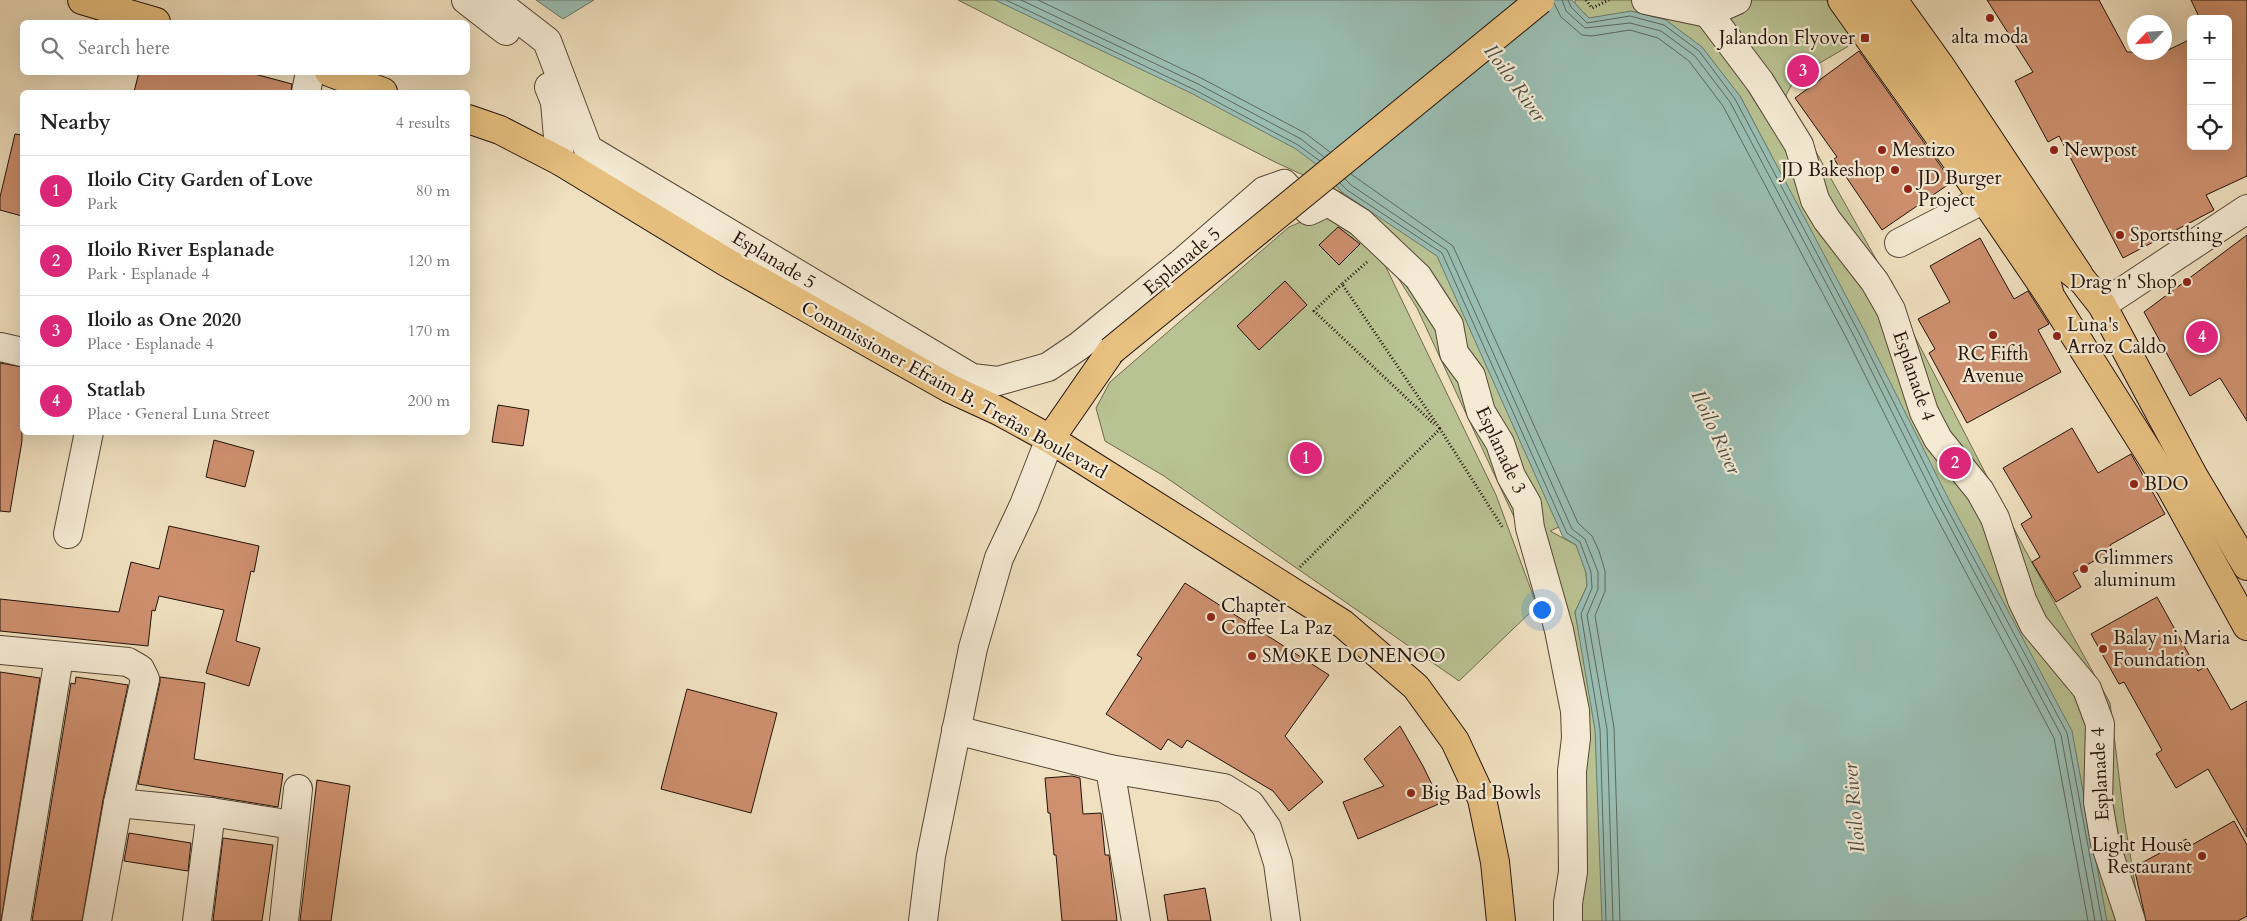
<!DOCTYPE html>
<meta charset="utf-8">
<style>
body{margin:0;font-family:Cardo,serif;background:#f2f2f2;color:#222}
.controls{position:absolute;right:15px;top:15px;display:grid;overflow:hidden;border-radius:8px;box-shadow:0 5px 20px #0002}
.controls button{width:45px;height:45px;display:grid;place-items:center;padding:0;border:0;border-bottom:1px solid #e0e0e0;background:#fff;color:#222;font:25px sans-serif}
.compass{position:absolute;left:2127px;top:15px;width:45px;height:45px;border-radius:50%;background:#fff;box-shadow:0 5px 20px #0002;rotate:245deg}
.you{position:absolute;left:1541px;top:609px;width:18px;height:18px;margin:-12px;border:4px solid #fff;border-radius:50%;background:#1a73e8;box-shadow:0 0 0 8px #1a73e833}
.badge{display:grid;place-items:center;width:32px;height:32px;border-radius:50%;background:#db2777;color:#fff;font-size:16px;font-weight:700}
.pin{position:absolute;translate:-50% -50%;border:2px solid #fff;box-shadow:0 1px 5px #0006}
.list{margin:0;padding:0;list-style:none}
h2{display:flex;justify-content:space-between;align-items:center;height:65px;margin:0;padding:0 20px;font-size:21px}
h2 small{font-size:16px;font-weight:400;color:#767676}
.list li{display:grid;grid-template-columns:32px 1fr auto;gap:15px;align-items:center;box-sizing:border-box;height:70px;padding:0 20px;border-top:1px solid #e0e0e0}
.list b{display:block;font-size:19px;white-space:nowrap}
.list p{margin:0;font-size:16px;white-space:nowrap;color:#767676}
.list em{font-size:16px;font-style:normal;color:#767676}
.icon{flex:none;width:28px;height:28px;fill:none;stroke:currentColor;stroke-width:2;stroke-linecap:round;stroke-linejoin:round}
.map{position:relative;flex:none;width:2247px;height:921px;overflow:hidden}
.search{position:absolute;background:#fff;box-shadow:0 5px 20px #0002;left:20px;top:20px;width:450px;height:55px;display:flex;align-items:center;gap:12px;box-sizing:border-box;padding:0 18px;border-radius:8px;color:#767676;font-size:19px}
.panel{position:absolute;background:#fff;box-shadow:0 5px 20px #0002;left:20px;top:90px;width:450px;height:345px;border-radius:8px}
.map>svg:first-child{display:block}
.green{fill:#b9c292;stroke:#6e6a4e}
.water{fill:#9abdb2;stroke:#6a796e}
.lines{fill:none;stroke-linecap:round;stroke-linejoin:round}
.shore{stroke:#5e685e;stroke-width:1}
.building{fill:#ce906f;stroke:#221209}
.minor-casing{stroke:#564636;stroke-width:30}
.major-casing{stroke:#221209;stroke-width:30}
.highway-casing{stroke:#221209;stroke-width:30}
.path{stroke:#221209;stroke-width:3;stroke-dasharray:1 2.5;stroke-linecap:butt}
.minor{stroke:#f5ebd5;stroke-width:28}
.major{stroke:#e8c080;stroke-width:28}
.highway{stroke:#e8c080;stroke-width:28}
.major-bridge-casing{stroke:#221209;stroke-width:30;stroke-linecap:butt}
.major-bridge{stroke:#e8c080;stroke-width:28}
.poi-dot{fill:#8f2418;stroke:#f5ebd5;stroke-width:2}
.labels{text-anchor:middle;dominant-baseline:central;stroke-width:4.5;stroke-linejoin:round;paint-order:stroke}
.poi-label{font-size:19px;fill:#221209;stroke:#f5ebd5;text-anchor:start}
.street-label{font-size:19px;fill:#221209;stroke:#f5ebd5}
.water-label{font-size:20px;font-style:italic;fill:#4c4e44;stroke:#f5ebd5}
</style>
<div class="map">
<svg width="2247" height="921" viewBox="0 0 2247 921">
<rect width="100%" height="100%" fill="#f0e0bf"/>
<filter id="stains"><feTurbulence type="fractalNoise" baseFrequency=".004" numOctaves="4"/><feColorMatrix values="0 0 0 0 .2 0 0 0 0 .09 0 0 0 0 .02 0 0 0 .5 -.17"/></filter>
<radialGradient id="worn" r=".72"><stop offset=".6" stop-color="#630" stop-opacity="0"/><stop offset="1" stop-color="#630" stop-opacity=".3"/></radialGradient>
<g class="green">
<path d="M 958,0 L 1238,0 L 1404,174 L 1566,520 L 1559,527 L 1550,531 L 1576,545 L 1582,557 L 1586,573 L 1587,586 L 1575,612 L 1635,921 L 1558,921 L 1559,787 L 1566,722 L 1521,532 L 1417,308 L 1368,230 L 1496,495 L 1537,606 L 1459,681 L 1164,476 L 1105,441 L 1096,408 L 1110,382 L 1289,227 L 1322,213 L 1337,195 L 1342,193 L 1275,162 Z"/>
<path d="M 1575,0 L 1826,0 L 1856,39 L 1847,47 L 1796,77 L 1786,95 L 1788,107 L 1810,141 L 1881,268 L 1892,282 L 1913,333 L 2024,548 L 2110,703 L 2124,817 L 2141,921 L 2092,921 L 1777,167 L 1740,96 L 1589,18 L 1575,4 Z"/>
</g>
<g class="water">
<path d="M 536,0 L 594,0 L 563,19 Z"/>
<path d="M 995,0 L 1572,0 L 1589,18 L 1631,11 L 1666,20 L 1702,47 L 1740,96 L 1864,330 L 1947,496 L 2072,731 L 2107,921 L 1602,921 L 1595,730 L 1575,612 L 1587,586 L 1586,573 L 1576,545 L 1563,537 L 1437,256 L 1343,193 L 1317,165 L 1296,149 L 1193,94 Z"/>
</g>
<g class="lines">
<g class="shore">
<path d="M 1006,0 L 1195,90 L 1298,145 L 1320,161"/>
<path d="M 1021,0 L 1198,84 L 1301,139 L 1324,157"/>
<path d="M 1038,0 L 1201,78 L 1305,133 L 1330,152"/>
<path d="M 1562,0 L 1566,11 L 1585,28 L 1630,23 L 1661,31 L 1695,56 L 1730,102 L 1854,336 L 1937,502 L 2061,735 L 2095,921"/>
<path d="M 1568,0 L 1571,7 L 1587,23 L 1630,16 L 1664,25 L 1699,51 L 1735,99 L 1859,333 L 1942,499 L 2067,733 L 2102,921"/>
<path d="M 1554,3 L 1561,17 L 1582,35 L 1592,36 L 1630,30 L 1658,38 L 1689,61 L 1723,106 L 1847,339 L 1930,505 L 2054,738 L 2088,921"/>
<path d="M 1351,174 L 1453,246 L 1578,523 L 1592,536 L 1599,551 L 1605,571 L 1605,591 L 1595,616 L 1614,728 L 1620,921"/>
<path d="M 1345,179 L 1351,185 L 1447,250 L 1572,529 L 1585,539 L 1598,572 L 1598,589 L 1587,615 L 1607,729 L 1613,921"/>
<path d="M 1340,183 L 1347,190 L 1442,253 L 1567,533 L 1580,542 L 1591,572 L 1592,588 L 1581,614 L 1600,729 L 1606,921"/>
</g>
</g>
<g class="building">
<path d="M 1987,0 L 2099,0 L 2127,52 L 2164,52 L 2191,39 L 2191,146 L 2228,146 L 2228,19 L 2200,19 L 2191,0 L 2247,0 L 2247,176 L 2206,195 L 2214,210 L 2123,258 L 2059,136 L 2048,142 L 2015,81 L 2033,72 Z"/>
<path d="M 1859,51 L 1952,182 L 1882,230 L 1834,159 L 1837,157 L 1795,98 Z"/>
<path d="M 139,72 L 247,72 L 292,84 L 291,92 L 134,92 Z"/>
<path d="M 15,134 L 22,135 L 22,216 L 0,210 L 0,197 Z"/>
<path d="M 1338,227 L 1360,244 L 1339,265 L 1319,245 Z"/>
<path d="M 2247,235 L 2247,421 L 2220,378 L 2190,396 L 2144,312 Z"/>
<path d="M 1980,238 L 2014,299 L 2028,291 L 2049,324 L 2038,330 L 2061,372 L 1967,423 L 1929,353 L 1935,349 L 1918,319 L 1950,302 L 1930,266 Z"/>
<path d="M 1285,281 L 1307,305 L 1259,350 L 1237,326 Z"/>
<path d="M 0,363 L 22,367 L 22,441 L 10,512 L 0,511 Z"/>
<path d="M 498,405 L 529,410 L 523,446 L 492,442 Z"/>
<path d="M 2072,428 L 2098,473 L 2131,454 L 2165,514 L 2110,545 L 2113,550 L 2073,573 L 2081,587 L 2056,602 L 2032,562 L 2040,557 L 2021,524 L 2032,517 L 2003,468 Z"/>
<path d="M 214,440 L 254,451 L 245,487 L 206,477 Z"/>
<path d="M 169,526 L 259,546 L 254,572 L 251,571 L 236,641 L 260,648 L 249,686 L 206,673 L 224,610 L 159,596 L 155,611 L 152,610 L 148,646 L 0,631 L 0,599 L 119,612 L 131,562 L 159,569 Z"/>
<path d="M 1185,583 L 1329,675 L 1285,736 L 1323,782 L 1289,811 L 1273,791 L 1187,740 L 1182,748 L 1168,739 L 1161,750 L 1106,714 L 1142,658 L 1137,655 Z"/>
<path d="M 2157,597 L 2198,671 L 2206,666 L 2231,710 L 2247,701 L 2247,837 L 2208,769 L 2176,788 L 2156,754 L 2162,750 L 2124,682 L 2119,684 L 2091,634 Z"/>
<path d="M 0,672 L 40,678 L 1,921 L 0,921 Z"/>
<path d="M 76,677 L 128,685 L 103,800 L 82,921 L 32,921 L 71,683 L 75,684 Z"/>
<path d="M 160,677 L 205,683 L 194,759 L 283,774 L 278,807 L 138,784 L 160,682 Z"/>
<path d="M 687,689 L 777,713 L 751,813 L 661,789 Z"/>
<path d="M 1400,726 L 1423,766 L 1441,803 L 1358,839 L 1343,802 L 1384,786 L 1364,759 Z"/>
<path d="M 1072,776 L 1080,778 L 1083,814 L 1101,813 L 1105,855 L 1109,855 L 1117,921 L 1062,921 L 1056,855 L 1054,855 L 1050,813 L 1048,813 L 1045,778 Z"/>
<path d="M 317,780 L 350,786 L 331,921 L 300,921 Z"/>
<path d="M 2234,821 L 2247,845 L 2247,916 L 2238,921 L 2146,921 L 2134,867 L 2186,839 L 2190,846 Z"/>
<path d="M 129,833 L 191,843 L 188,871 L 124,861 Z"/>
<path d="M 223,838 L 273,845 L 262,921 L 213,921 Z"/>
<path d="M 1205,888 L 1211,921 L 1168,921 L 1164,895 Z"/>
</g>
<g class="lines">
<g class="minor-casing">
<g id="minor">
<path d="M 466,0 L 506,31"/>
<path d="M 494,0 L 547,41 L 588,149 L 972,378 L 998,381 L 1048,367 L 1079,346 L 1180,264 L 1264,191 L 1284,184 L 1309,211 L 1328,202 L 1360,222 L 1418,277 L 1449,325 L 1454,353 L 1471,376 L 1481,412 L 1500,443 L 1511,476 L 1527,504 L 1530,528 L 1559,630 L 1575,711 L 1576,738 L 1572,771 L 1573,872 L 1568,903 L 1568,921"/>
<path d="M 1646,0 L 1708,13 L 1737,0"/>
<path d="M 1708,13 L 1760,82 L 1799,145 L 1815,200 L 1827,220 L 1875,282 L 1891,310 L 1924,412 L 1938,439 L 1980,491 L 1995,518 L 2022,600 L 2034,625 L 2087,689 L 2100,724 L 2098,802 L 2105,843 L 2131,921"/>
<path d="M 549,87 L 555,102 L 560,161"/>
<path d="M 306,92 L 310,72"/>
<path d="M 1899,243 L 1984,199"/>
<path d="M 2102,305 L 2247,209"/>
<path d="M 0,347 L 22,352"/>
<path d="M 68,534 L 89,432"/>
<path d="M 0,650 L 128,662 L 140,669 L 145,679 L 118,803 L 97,921"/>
<path d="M 956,730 L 1110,769 L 1224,788 L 1250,804 L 1267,828 L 1278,863 L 1286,921"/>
<path d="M 1110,769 L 1136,921"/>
<path d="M 118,803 L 211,812 L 197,921"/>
<path d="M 211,812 L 293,825"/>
<path d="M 16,921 L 59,657"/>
<path d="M 284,921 L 298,789"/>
<path d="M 923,921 L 931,856 L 973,648 L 999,558 L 1024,505 L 1050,439"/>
</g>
</g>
<g class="major-casing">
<g id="major">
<path d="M 82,0 L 156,22"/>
<path d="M 1842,0 L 1984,199 L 2048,293"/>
<path d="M 1893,0 L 1941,67 L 2079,275"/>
<path d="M 329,72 L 383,92"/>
<path d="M 468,119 L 500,130 L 560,161 L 726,262 L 949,388 L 999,411 L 1050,439 L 1343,624 L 1416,687 L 1455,741 L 1482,799 L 1495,862 L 1501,921"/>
<path d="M 1050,439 L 1111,351"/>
</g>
</g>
<g class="highway-casing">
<g id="highway">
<path d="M 1867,0 L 2011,203 L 2037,244 L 2050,296 L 2171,488 L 2247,626"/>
<path d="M 2037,244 L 2083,281 L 2102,305 L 2194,477 L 2247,566"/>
</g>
</g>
<g class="path">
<path d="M 1586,0 L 1592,8 L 1609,0"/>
<path d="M 1367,262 L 1342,284 L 1440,429"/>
<path d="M 1342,284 L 1314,311 L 1434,424"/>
<path d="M 1300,567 L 1440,429 L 1503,528"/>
</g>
<use href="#minor" class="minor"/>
<use href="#major" class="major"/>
<use href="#highway" class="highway"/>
<g class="major-bridge-casing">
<path id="major-bridge" d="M 1111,351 L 1540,0"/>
</g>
<use href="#major-bridge" class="major-bridge"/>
</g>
<g class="poi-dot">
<circle cx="1990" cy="18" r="5"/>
<rect x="1860" y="33" width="10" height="10" rx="2.5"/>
<circle cx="1882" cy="150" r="5"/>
<circle cx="2054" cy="150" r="5"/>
<circle cx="1895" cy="170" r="5"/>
<circle cx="1908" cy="189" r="5"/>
<circle cx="2120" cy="235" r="5"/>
<circle cx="2187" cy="282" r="5"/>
<circle cx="1993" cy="335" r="5"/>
<circle cx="2057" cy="336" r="5"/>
<circle cx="2134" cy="484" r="5"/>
<circle cx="2084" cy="569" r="5"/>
<circle cx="1211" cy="617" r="5"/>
<circle cx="2103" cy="649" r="5"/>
<circle cx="1252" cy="656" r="5"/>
<circle cx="1411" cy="793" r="5"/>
<circle cx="2202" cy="856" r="5"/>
</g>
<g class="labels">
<g class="poi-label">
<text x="1990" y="37" text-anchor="middle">alta moda</text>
<text x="1855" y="38" text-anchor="end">Jalandon Flyover</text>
<text x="1892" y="150">Mestizo</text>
<text x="2064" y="150">Newpost</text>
<text x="1885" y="170" text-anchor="end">JD Bakeshop</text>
<text x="1918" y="178">JD Burger<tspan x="1918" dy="22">Project</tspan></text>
<text x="2130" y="235">Sportsthing</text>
<text x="2177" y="282" text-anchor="end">Drag n' Shop</text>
<text x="2067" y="325">Luna's<tspan x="2067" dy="22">Arroz Caldo</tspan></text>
<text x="1993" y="354" text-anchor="middle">RC Fifth<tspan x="1993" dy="22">Avenue</tspan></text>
<text x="2144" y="484">BDO</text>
<text x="2094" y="558">Glimmers<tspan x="2094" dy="22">aluminum</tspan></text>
<text x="1221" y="606">Chapter<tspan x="1221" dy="22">Coffee La Paz</tspan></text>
<text x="2113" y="638">Balay ni Maria<tspan x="2113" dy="22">Foundation</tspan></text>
<text x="1262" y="656">SMOKE DONENOO</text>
<text x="1421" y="793">Big Bad Bowls</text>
<text x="2192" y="845" text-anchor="end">Light House<tspan x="2192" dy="22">Restaurant</tspan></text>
</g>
<g class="street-label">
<text transform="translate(774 260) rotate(31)">Esplanade 5</text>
<text transform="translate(1182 261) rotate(-40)">Esplanade 5</text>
<text transform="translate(1914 376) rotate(71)">Esplanade 4</text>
<text transform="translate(954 390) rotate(29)">Commissioner Efraim B. Treñas Boulevard</text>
<text transform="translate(1501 450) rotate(65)">Esplanade 3</text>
<text transform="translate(2100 774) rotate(-93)">Esplanade 4</text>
</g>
<g class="water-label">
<text transform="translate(1515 83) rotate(54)">Iloilo River</text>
<text transform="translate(1716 432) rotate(65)">Iloilo River</text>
<text transform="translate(1854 808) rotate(-95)">Iloilo River</text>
</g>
</g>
<rect width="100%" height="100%" filter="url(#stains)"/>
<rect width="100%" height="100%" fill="url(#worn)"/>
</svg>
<div class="controls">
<button>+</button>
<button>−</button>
<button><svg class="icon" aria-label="locate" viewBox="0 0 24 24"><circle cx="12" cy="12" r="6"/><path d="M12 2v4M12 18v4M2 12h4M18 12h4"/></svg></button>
</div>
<svg class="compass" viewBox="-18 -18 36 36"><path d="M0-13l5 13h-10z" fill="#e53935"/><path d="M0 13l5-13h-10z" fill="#767676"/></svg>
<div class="you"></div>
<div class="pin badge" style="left:1306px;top:458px">1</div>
<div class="pin badge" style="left:1955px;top:463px">2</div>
<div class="pin badge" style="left:1803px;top:71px">3</div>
<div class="pin badge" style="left:2202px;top:337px">4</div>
<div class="search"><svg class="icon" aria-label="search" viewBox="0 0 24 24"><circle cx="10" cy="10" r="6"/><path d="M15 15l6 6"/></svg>Search here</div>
<section class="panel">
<h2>Nearby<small>4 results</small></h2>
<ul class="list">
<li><span class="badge">1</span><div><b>Iloilo City Garden of Love</b><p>Park</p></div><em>80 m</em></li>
<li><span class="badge">2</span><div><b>Iloilo River Esplanade</b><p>Park · Esplanade 4</p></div><em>120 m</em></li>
<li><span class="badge">3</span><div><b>Iloilo as One 2020</b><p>Place · Esplanade 4</p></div><em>170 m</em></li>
<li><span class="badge">4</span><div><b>Statlab</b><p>Place · General Luna Street</p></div><em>200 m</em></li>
</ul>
</section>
</div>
